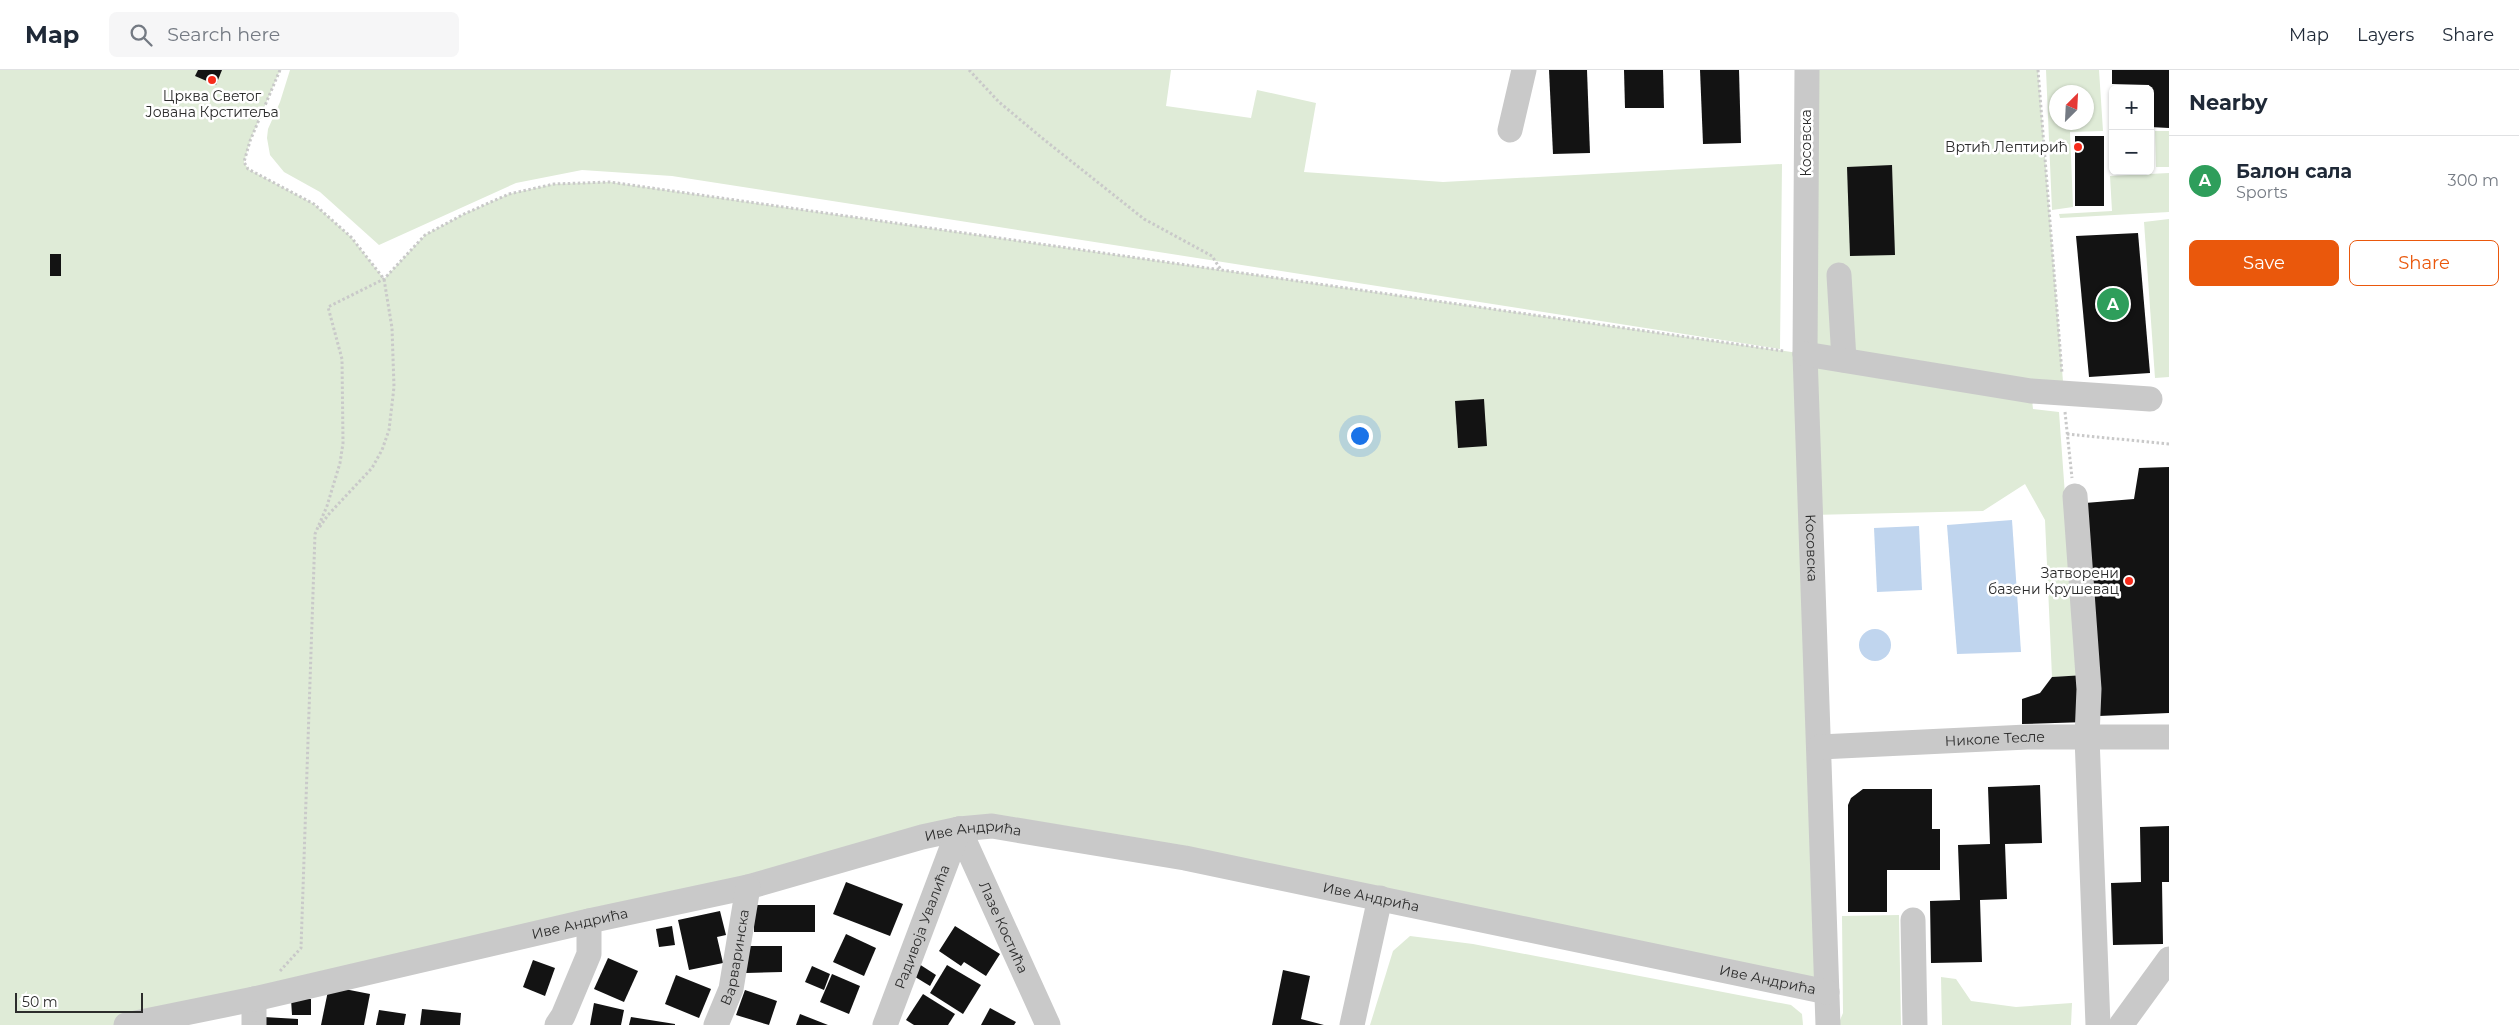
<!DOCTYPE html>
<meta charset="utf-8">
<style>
body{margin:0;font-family:Montserrat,sans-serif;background:#f6f6f7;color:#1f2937}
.controls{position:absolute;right:15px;top:15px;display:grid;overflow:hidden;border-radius:8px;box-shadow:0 1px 4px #0004}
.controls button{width:45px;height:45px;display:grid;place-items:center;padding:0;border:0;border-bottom:1px solid #e0e1e3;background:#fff;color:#1f2937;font:25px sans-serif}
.compass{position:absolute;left:2049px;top:15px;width:45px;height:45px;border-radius:50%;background:#fff;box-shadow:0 1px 4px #0004;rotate:24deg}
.scale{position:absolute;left:15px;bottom:12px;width:128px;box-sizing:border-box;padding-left:5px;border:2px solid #2c2c2c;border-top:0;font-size:14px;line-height:18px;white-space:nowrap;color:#2c2c2c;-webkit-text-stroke:4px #fff;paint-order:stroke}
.you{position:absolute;left:1359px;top:365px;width:18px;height:18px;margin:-12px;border:4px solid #fff;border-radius:50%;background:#1a73e8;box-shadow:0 0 0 8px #1a73e833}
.badge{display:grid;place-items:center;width:32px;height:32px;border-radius:50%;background:#ea580c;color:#fff;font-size:16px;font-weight:700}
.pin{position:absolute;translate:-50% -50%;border:2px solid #fff;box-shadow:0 1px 5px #0006}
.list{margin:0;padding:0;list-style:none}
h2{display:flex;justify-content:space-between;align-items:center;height:65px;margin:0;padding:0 20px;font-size:21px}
h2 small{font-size:16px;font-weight:400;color:#747a83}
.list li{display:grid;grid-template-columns:32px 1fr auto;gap:15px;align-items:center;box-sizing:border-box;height:90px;padding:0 20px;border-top:1px solid #e0e1e3}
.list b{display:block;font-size:19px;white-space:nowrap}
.list p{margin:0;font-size:16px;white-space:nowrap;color:#747a83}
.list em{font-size:16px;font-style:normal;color:#747a83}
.actions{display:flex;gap:10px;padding:15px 20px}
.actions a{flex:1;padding:11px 0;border:1px solid #ea580c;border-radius:8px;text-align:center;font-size:18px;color:#ea580c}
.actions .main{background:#ea580c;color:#fff}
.icon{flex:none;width:28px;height:28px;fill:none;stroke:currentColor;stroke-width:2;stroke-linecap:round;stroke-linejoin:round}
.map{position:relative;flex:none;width:2169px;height:955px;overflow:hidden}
header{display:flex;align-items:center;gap:30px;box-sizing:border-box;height:70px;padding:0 25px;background:#fff;border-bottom:1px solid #e0e1e3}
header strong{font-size:24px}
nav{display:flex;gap:28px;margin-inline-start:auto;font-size:18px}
.search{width:350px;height:45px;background:#f6f6f7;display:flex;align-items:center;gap:12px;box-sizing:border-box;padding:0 18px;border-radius:8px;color:#747a83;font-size:19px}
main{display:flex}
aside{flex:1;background:#fff}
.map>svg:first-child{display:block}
.green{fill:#dfebd7;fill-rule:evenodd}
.water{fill:#c0d5ee}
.building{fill:#131313}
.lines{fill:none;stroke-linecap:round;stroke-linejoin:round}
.path{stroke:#c9c9c9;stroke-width:3;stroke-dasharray:2.5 2.5;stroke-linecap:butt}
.minor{stroke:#c9c9c9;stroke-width:25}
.poi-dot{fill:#f62b1b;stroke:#fff;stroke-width:2}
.labels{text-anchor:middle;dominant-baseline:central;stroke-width:5;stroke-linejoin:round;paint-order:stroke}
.poi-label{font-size:14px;fill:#2c2c2c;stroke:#fff;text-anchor:end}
.street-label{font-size:14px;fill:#2c2c2c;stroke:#fff}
</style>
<header>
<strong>Map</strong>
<div class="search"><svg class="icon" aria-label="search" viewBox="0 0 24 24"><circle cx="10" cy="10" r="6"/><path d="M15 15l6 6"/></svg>Search here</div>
<nav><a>Map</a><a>Layers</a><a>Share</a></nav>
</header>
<main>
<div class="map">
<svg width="2169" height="955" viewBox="0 0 2169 955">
<rect width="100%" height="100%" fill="#fff"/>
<g class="green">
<path d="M 0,0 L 280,0 L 250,71 L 244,92 L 248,99 L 314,134 L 351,167 L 384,209 L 425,165 L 464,144 L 509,124 L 554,114 L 610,112 L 1805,284 L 1807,0 L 2038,0 L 2064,324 L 2031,321 L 2033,339 L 2059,342 L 2065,425 L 2085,605 L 2052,607 L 2045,450 L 2025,414 L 1983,441 L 1811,445 L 1827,922 L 992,756 L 126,955 L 0,955 Z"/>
<path d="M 290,0 L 1171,0 L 1166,36 L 1251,48 L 1257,20 L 1316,33 L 1304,102 L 1443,112 L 1782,94 L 1780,279 L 672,106 L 582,100 L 516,113 L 379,175 L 320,122 L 284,102 L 270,85 L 267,68 L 268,59 L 280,32 Z"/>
<path d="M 2046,0 L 2099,0 L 2103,61 L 2070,62 L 2073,137 L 2052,140 ZM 2056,22 L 2086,22 L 2086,52 L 2056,52 Z"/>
<path d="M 2155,61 L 2169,61 L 2169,97 L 2156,97 Z"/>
<path d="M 2169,103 L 2169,142 L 2060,148 L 2059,144 L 2112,141 L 2110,106 Z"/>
<path d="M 2169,149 L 2169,307 L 2155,308 L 2144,152 Z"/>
<path d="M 1899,845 L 1901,955 L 1838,955 L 1843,943 L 1842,846 Z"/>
<path d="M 1410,866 L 1473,874 L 1791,935 L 1802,944 L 1803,955 L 1370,955 L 1393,881 Z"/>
<path d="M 1941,907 L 1956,909 L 1971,931 L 2016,937 L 2072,933 L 2071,955 L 1942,955 Z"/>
</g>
<g class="water">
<path d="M 2012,450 L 2021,582 L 1957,584 L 1947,455 Z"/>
<path d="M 1919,456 L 1922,520 L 1877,522 L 1874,458 Z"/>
<circle cx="1875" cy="575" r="16"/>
</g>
<g class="building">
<path d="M 198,0 L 222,0 L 216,15 L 195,6 Z"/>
<path d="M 1549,0 L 1587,0 L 1590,83 L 1553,84 Z"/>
<path d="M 1624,0 L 1663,0 L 1664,38 L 1625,38 Z"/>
<path d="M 1700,0 L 1739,0 L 1741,73 L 1703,74 Z"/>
<path d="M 2112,0 L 2169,0 L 2169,58 L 2150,57 L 2149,15 L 2112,14 Z"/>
<rect x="2075" y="66" width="29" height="70"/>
<path d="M 1892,95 L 1895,185 L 1850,186 L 1847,97 Z"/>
<path d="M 2138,163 L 2150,303 L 2089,307 L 2076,166 Z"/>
<rect x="50" y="184" width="11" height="22"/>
<path d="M 1484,329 L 1487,376 L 1458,378 L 1455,331 Z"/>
<path d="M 2169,397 L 2169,643 L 2099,646 L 2085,433 L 2134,429 L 2139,398 Z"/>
<path d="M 2085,605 L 2086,652 L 2022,654 L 2022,629 L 2040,623 L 2052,607 Z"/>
<path d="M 2040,715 L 2042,773 L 2005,774 L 2007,829 L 1980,830 L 1982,892 L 1931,893 L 1930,831 L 1960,830 L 1958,775 L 1990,774 L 1988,717 Z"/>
<path d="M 1863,719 L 1932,719 L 1932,759 L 1940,759 L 1940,800 L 1887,800 L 1887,842 L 1848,842 L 1848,735 L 1851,728 Z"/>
<path d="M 2169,756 L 2169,812 L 2162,812 L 2163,874 L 2113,875 L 2111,813 L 2141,812 L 2140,757 Z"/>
<path d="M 846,812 L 903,834 L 890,866 L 833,844 Z"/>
<rect x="754" y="835" width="61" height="27"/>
<path d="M 720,841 L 726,865 L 717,867 L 723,893 L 689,900 L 678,850 Z"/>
<path d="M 672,856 L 675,875 L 659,877 L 656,859 Z"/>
<path d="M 955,856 L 1000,884 L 986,906 L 964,892 L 961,896 L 939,881 Z"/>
<path d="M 846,864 L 876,878 L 864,906 L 833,892 Z"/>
<path d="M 746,876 L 782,876 L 782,902 L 746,903 Z"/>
<path d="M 608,888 L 638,901 L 624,932 L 594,919 Z"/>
<path d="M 533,890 L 555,898 L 545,926 L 523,917 Z"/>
<path d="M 919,894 L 936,905 L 930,916 L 912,905 Z"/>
<path d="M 947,895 L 981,915 L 963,944 L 930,923 Z"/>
<path d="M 812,896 L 830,904 L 824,920 L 805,912 Z"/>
<path d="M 1283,900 L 1310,906 L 1301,949 L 1324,955 L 1272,955 Z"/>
<path d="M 832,904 L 860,916 L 849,944 L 820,932 Z"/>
<path d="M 676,905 L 711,919 L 699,948 L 665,934 Z"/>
<path d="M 329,916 L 370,924 L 364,955 L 321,955 Z"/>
<path d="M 745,920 L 777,931 L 769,955 L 736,945 Z"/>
<path d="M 923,924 L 955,944 L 948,955 L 914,955 L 906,950 Z"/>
<path d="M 291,929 L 311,929 L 311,945 L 292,945 Z"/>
<path d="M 594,933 L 624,940 L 621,955 L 590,955 Z"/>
<path d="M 990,938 L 1016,952 L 1014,955 L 981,955 Z"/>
<path d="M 422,939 L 461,943 L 460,955 L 420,955 Z"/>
<path d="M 379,940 L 406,944 L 404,955 L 376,955 Z"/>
<path d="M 800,944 L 828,955 L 796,955 Z"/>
<path d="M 264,947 L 298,949 L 298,955 L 264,955 Z"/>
<path d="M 631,947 L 675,954 L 675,955 L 629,955 Z"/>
</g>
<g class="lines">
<g class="path">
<path d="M 280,0 L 250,71 L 244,92 L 248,99 L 314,134 L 351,167 L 384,209 L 392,258 L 394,317 L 389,360 L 382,380 L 372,398 L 328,445 L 319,458"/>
<path d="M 969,0 L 999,32 L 1042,68 L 1144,149 L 1212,186 L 1221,200"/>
<path d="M 2038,0 L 2062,303"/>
<path d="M 2065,342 L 2072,408"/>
<path d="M 2067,364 L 2169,374"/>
<path d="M 280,901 L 301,878 L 315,464 L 327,436 L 340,393 L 343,373 L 342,289 L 328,237 L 384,209 L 425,165 L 464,144 L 509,124 L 554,114 L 610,112 L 1784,281"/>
</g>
<g class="minor">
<path id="s1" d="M 1807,0 L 1805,284 L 1828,955"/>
<path d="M 1510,60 L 1524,0"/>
<path d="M 1839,205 L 1844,290"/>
<path d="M 1805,284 L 2031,321 L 2150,329"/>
<path d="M 2075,426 L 2089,619 L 2087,667 L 2098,955"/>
<path id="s2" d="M 1820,677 L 2027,667 L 2169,667"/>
<path id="s3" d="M 959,759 L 1048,955"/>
<path d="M 1913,850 L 1915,955"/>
<path d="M 254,929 L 254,955"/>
<path id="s4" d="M 126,955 L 254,929 L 589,851 L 748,817 L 922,767 L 959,759 L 992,756 L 1185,788 L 1827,922"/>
<path d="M 557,955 L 563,946 L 589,884 L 589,851"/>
<path id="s5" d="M 716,955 L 731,919 L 748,817"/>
<path id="s6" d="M 885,955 L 959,759"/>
<path d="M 1352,955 L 1380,828"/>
<path d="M 2121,955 L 2169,889"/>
</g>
</g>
<g class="poi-dot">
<circle cx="212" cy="10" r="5"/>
<circle cx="2078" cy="77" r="5"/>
<circle cx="2129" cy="511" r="5"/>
</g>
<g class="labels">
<g class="poi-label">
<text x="212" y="26" text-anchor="middle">Црква Светог<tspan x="212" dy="16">Јована Крститеља</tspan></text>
<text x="2068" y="77">Вртић Лептирић</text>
<text x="2119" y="503">Затворени<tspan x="2119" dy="16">базени Крушевац</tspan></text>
</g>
<g class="street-label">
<text transform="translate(1806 73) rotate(-90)">Косовска</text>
<text stroke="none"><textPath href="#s1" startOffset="478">Косовска</textPath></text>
<text stroke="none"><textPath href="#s2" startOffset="175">Николе Тесле</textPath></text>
<text stroke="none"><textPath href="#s4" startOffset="870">Иве Андрића</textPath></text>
<text stroke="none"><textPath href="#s4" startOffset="1275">Иве Андрића</textPath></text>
<text stroke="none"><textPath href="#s4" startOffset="465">Иве Андрића</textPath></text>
<text stroke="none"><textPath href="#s6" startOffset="105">Радивоја Увалића</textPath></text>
<text stroke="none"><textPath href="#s3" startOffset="108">Лазе Костића</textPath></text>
<text stroke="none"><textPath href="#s5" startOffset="71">Варваринска</textPath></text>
<text stroke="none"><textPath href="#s4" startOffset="1680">Иве Андрића</textPath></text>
</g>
</g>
</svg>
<div class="controls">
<button>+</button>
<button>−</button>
</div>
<svg class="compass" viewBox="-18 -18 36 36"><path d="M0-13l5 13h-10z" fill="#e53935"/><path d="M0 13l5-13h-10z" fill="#747a83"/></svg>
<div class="scale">50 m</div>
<div class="you"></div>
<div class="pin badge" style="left:2113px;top:234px;background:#2e9e5b">A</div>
</div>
<aside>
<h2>Nearby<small></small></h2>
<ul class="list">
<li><span class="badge" style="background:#2e9e5b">A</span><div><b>Балон сала</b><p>Sports</p></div><em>300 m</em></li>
</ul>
<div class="actions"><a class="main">Save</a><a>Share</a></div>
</aside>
</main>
